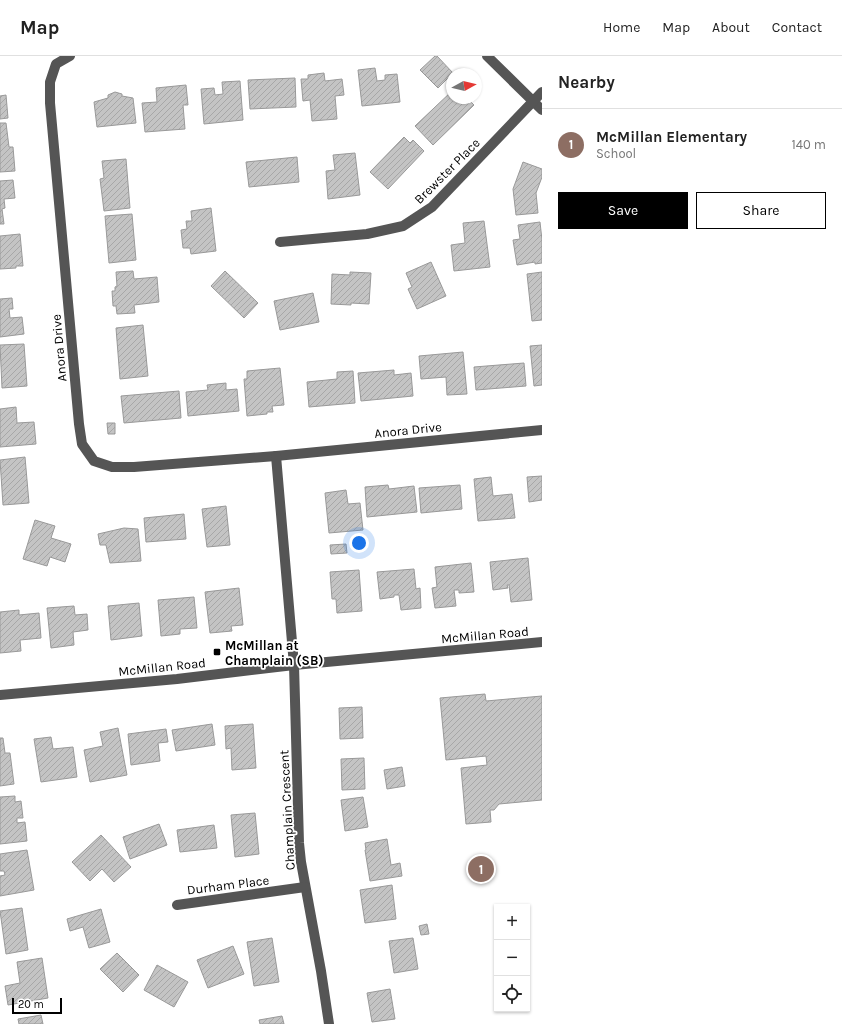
<!DOCTYPE html>
<meta charset="utf-8">
<style>
body{margin:0;font-family:Karla,sans-serif;background:#f6f6f6;color:#222}
.controls{position:absolute;right:12px;bottom:12px;display:grid;overflow:hidden;border-radius:0px;box-shadow:0 1px 3px #0004}
.controls button{width:36px;height:36px;display:grid;place-items:center;padding:0;border:0;border-bottom:1px solid #e0e0e0;background:#fff;color:#222;font:20px sans-serif}
.compass{position:absolute;left:446px;top:12px;width:36px;height:36px;border-radius:50%;background:#fff;box-shadow:0 1px 3px #0004;rotate:82deg}
.scale{position:absolute;left:12px;bottom:10px;width:50px;box-sizing:border-box;padding-left:4px;border:2px solid #000;border-top:0;font-size:11px;line-height:14px;white-space:nowrap;color:#000;-webkit-text-stroke:3px #fff;paint-order:stroke}
.you{position:absolute;left:359px;top:487px;width:14px;height:14px;margin:-10px;border:3px solid #fff;border-radius:50%;background:#1a73e8;box-shadow:0 0 0 6px #1a73e833}
.badge{display:grid;place-items:center;width:26px;height:26px;border-radius:50%;background:#000;color:#fff;font-size:13px;font-weight:700}
.pin{position:absolute;translate:-50% -50%;border:2px solid #fff;box-shadow:0 1px 4px #0006}
.list{margin:0;padding:0;list-style:none}
h2{display:flex;justify-content:space-between;align-items:center;height:52px;margin:0;padding:0 16px;font-size:17px}
h2 small{font-size:13px;font-weight:400;color:#767676}
.list li{display:grid;grid-template-columns:26px 1fr auto;gap:12px;align-items:center;box-sizing:border-box;height:72px;padding:0 16px;border-top:1px solid #e0e0e0}
.list b{display:block;font-size:15px;white-space:nowrap}
.list p{margin:0;font-size:13px;white-space:nowrap;color:#767676}
.list em{font-size:13px;font-style:normal;color:#767676}
.actions{display:flex;gap:8px;padding:12px 16px}
.actions a{flex:1;padding:9px 0;border:1px solid #000;border-radius:0px;text-align:center;font-size:14px;color:#000}
.actions .main{background:#000;color:#fff}
.icon{flex:none;width:22px;height:22px;fill:none;stroke:currentColor;stroke-width:2;stroke-linecap:round;stroke-linejoin:round}
.map{position:relative;flex:none;width:542px;height:968px;overflow:hidden}
header{display:flex;align-items:center;gap:24px;box-sizing:border-box;height:56px;padding:0 20px;background:#fff;border-bottom:1px solid #e0e0e0}
header strong{font-size:19px}
nav{display:flex;gap:22px;margin-inline-start:auto;font-size:14px}
main{display:flex}
aside{flex:1;background:#fff}
.map>svg:first-child{display:block}
.building{fill:url(#building-hatch);stroke:#999}
.lines{fill:none;stroke-linecap:round;stroke-linejoin:round}
.minor{stroke:#555;stroke-width:10}
.poi-dot{fill:#000;stroke:#fff;stroke-width:1.5}
.labels{text-anchor:middle;dominant-baseline:central;stroke-width:3.5;stroke-linejoin:round;paint-order:stroke}
.street-label{font-size:13px;fill:#000;stroke:#fff}
.poi-label{font-size:13px;font-weight:bold;fill:#000;stroke:#fff;text-anchor:start}
</style>
<header>
<strong>Map</strong>
<nav><a>Home</a><a>Map</a><a>About</a><a>Contact</a></nav>
</header>
<main>
<div class="map">
<svg width="542" height="968" viewBox="0 0 542 968">
<defs>
<pattern id="building-hatch" width="6" height="6" patternUnits="userSpaceOnUse"><rect width="6" height="6" fill="#c4c4c4"/><path d="M-1 1l2-2M0 6l6-6M5 7l2-2" fill="none" stroke="#a7a7a7"/></pattern>
</defs>
<rect width="100%" height="100%" fill="#fff"/>
<g class="building">
<path d="M 435,0 L 437,0 L 453,17 L 438,32 L 420,14 Z"/>
<path d="M 375,12 L 377,25 L 385,24 L 385,19 L 397,18 L 400,46 L 362,50 L 358,14 Z"/>
<path d="M 324,17 L 325,25 L 342,23 L 344,39 L 335,40 L 337,63 L 312,65 L 310,44 L 303,45 L 301,23 L 308,23 L 308,19 Z"/>
<path d="M 295,22 L 296,51 L 250,53 L 248,24 Z"/>
<path d="M 240,25 L 243,64 L 204,68 L 201,33 L 214,32 L 215,39 L 223,38 L 222,26 Z"/>
<path d="M 186,29 L 188,49 L 183,49 L 185,73 L 145,76 L 142,47 L 157,46 L 156,32 Z"/>
<path d="M 452,35 L 452,42 L 467,42 L 474,49 L 433,89 L 415,70 Z"/>
<path d="M 115,36 L 122,38 L 122,40 L 133,42 L 136,67 L 97,71 L 94,46 L 108,42 L 108,39 Z"/>
<path d="M 6,39 L 8,62 L 0,63 L 0,40 Z"/>
<path d="M 0,67 L 6,67 L 9,91 L 13,91 L 15,115 L 0,116 Z"/>
<path d="M 404,81 L 410,87 L 413,84 L 424,95 L 388,133 L 370,116 Z"/>
<path d="M 355,97 L 360,139 L 328,143 L 326,115 L 335,114 L 333,99 Z"/>
<path d="M 297,101 L 299,126 L 249,131 L 246,106 Z"/>
<path d="M 126,103 L 130,152 L 104,155 L 100,123 L 104,122 L 102,105 Z"/>
<path d="M 523,106 L 542,113 L 542,121 L 536,137 L 538,157 L 516,159 L 513,133 Z"/>
<path d="M 13,124 L 15,142 L 4,143 L 5,152 L 2,153 L 4,168 L 0,168 L 0,125 Z"/>
<path d="M 211,152 L 216,195 L 191,198 L 190,192 L 183,192 L 181,174 L 187,173 L 186,165 L 192,165 L 191,155 Z"/>
<path d="M 132,158 L 136,204 L 109,207 L 105,160 Z"/>
<path d="M 484,165 L 490,211 L 454,215 L 451,189 L 465,187 L 463,167 Z"/>
<path d="M 540,166 L 542,184 L 542,207 L 535,208 L 535,206 L 517,209 L 513,184 L 520,183 L 518,169 Z"/>
<path d="M 20,178 L 23,210 L 16,210 L 16,212 L 0,213 L 0,180 Z"/>
<path d="M 431,206 L 446,240 L 417,253 L 408,233 L 412,231 L 406,217 Z"/>
<path d="M 133,215 L 134,223 L 157,221 L 159,246 L 134,249 L 135,257 L 117,258 L 116,250 L 113,250 L 112,235 L 115,235 L 115,231 L 117,230 L 116,216 Z"/>
<path d="M 225,215 L 258,247 L 244,262 L 211,230 Z"/>
<path d="M 350,216 L 371,217 L 369,248 L 351,247 L 351,249 L 331,248 L 332,218 L 350,219 Z"/>
<path d="M 542,216 L 542,264 L 532,265 L 527,218 Z"/>
<path d="M 313,237 L 319,266 L 280,274 L 274,245 Z"/>
<path d="M 12,242 L 13,253 L 9,253 L 10,262 L 22,261 L 24,278 L 0,281 L 0,243 Z"/>
<path d="M 143,269 L 148,320 L 120,323 L 116,272 Z"/>
<path d="M 24,288 L 27,330 L 2,332 L 0,289 Z"/>
<path d="M 542,289 L 542,329 L 534,330 L 530,290 Z"/>
<path d="M 463,296 L 467,338 L 447,339 L 446,321 L 421,323 L 419,300 Z"/>
<path d="M 524,307 L 526,330 L 476,334 L 474,311 Z"/>
<path d="M 280,312 L 284,349 L 272,350 L 273,356 L 267,356 L 267,358 L 247,360 L 244,323 L 247,323 L 247,315 Z"/>
<path d="M 394,314 L 394,319 L 411,317 L 413,340 L 361,345 L 358,317 Z"/>
<path d="M 353,315 L 355,347 L 309,351 L 307,326 L 337,323 L 337,316 Z"/>
<path d="M 226,327 L 226,334 L 237,333 L 239,355 L 188,360 L 186,336 L 208,334 L 207,329 Z"/>
<path d="M 179,335 L 181,362 L 124,367 L 121,340 Z"/>
<path d="M 16,351 L 17,367 L 34,366 L 36,388 L 0,391 L 0,353 Z"/>
<path d="M 107,367 L 115,367 L 115,378 L 108,378 Z"/>
<path d="M 25,401 L 29,447 L 3,449 L 0,404 Z"/>
<path d="M 542,420 L 542,444 L 529,446 L 527,421 Z"/>
<path d="M 491,421 L 493,440 L 512,438 L 515,462 L 478,465 L 474,423 Z"/>
<path d="M 388,429 L 389,433 L 414,430 L 417,456 L 367,461 L 365,431 Z"/>
<path d="M 460,429 L 462,453 L 421,457 L 419,432 Z"/>
<path d="M 346,434 L 348,448 L 360,447 L 363,474 L 329,477 L 325,437 Z"/>
<path d="M 226,450 L 230,489 L 207,491 L 202,453 Z"/>
<path d="M 184,458 L 186,483 L 146,486 L 144,462 Z"/>
<path d="M 35,464 L 55,470 L 51,482 L 71,488 L 65,506 L 50,501 L 47,510 L 23,503 Z"/>
<path d="M 124,472 L 138,473 L 141,505 L 110,507 L 106,489 L 100,489 L 98,478 Z"/>
<path d="M 346,488 L 347,497 L 331,498 L 330,489 Z"/>
<path d="M 528,502 L 532,544 L 511,546 L 509,529 L 507,529 L 508,532 L 493,534 L 490,506 Z"/>
<path d="M 471,507 L 474,536 L 459,537 L 459,534 L 454,534 L 456,550 L 435,552 L 432,532 L 437,531 L 435,511 Z"/>
<path d="M 414,513 L 416,533 L 420,532 L 421,552 L 401,554 L 399,539 L 394,539 L 394,541 L 380,543 L 377,516 Z"/>
<path d="M 359,514 L 362,555 L 337,557 L 336,543 L 332,543 L 330,516 Z"/>
<path d="M 239,532 L 243,569 L 231,570 L 232,575 L 210,577 L 205,536 Z"/>
<path d="M 194,541 L 197,572 L 180,573 L 180,578 L 161,580 L 158,544 Z"/>
<path d="M 139,547 L 142,580 L 111,584 L 108,550 Z"/>
<path d="M 74,550 L 75,559 L 87,558 L 88,574 L 73,576 L 74,589 L 51,592 L 47,552 Z"/>
<path d="M 19,554 L 19,559 L 39,557 L 41,582 L 20,584 L 21,595 L 0,597 L 0,556 Z"/>
<path d="M 485,638 L 486,645 L 542,640 L 542,744 L 499,748 L 494,754 L 490,754 L 491,766 L 466,768 L 461,712 L 487,709 L 486,700 L 446,704 L 440,642 Z"/>
<path d="M 362,651 L 363,682 L 340,683 L 339,652 Z"/>
<path d="M 212,668 L 215,689 L 176,695 L 172,674 Z"/>
<path d="M 253,668 L 256,712 L 232,714 L 231,692 L 226,693 L 225,670 Z"/>
<path d="M 118,672 L 127,719 L 90,726 L 84,694 L 103,690 L 100,676 Z"/>
<path d="M 166,673 L 168,686 L 158,687 L 160,705 L 131,709 L 128,678 Z"/>
<path d="M 51,681 L 53,693 L 73,691 L 77,721 L 41,726 L 34,683 Z"/>
<path d="M 0,682 L 3,682 L 5,697 L 10,697 L 14,728 L 0,730 Z"/>
<path d="M 364,702 L 365,733 L 342,734 L 341,703 Z"/>
<path d="M 402,711 L 405,730 L 387,733 L 384,714 Z"/>
<path d="M 15,740 L 15,746 L 21,745 L 23,762 L 17,762 L 17,767 L 25,766 L 27,785 L 0,788 L 0,741 Z"/>
<path d="M 363,741 L 368,771 L 345,775 L 341,744 Z"/>
<path d="M 255,757 L 259,798 L 235,801 L 231,759 Z"/>
<path d="M 159,768 L 167,789 L 130,803 L 123,781 Z"/>
<path d="M 214,769 L 217,792 L 180,796 L 177,774 Z"/>
<path d="M 101,779 L 131,811 L 114,826 L 102,813 L 90,825 L 72,806 Z"/>
<path d="M 387,783 L 391,809 L 400,807 L 402,820 L 370,825 L 365,794 L 366,794 L 365,787 Z"/>
<path d="M 27,794 L 34,834 L 0,840 L 0,820 L 5,819 L 4,815 L 0,815 L 0,798 Z"/>
<path d="M 392,829 L 396,863 L 365,867 L 360,834 Z"/>
<path d="M 22,852 L 28,894 L 6,898 L 0,855 Z"/>
<path d="M 101,853 L 110,886 L 89,892 L 83,871 L 70,875 L 67,863 Z"/>
<path d="M 427,868 L 429,878 L 421,879 L 419,870 Z"/>
<path d="M 272,882 L 279,926 L 254,930 L 247,886 Z"/>
<path d="M 413,882 L 418,913 L 394,917 L 389,885 Z"/>
<path d="M 233,890 L 244,918 L 208,932 L 197,904 Z"/>
<path d="M 117,897 L 139,919 L 123,936 L 100,913 Z"/>
<path d="M 42,902 L 48,942 L 8,949 L 5,930 L 20,927 L 17,906 Z"/>
<path d="M 157,909 L 188,926 L 174,951 L 144,934 Z"/>
<path d="M 390,933 L 395,963 L 372,966 L 367,937 Z"/>
<path d="M 41,959 L 43,968 L 19,968 L 18,963 Z"/>
<path d="M 282,960 L 284,968 L 260,968 L 259,964 Z"/>
</g>
<g class="lines">
<g class="minor">
<path d="M 70,0 L 56,8 L 50,26 L 50,47 L 79,368 L 82,388 L 94,405 L 112,411 L 134,411 L 276,400 L 542,374"/>
<path d="M 487,0 L 542,54"/>
<path d="M 280,186 L 367,178 L 403,170 L 432,151 L 542,36"/>
<path d="M 276,400 L 294,609 L 299,787 L 301,806 L 321,915 L 329,968"/>
<path d="M 0,639 L 177,623 L 294,609 L 542,586"/>
<path d="M 177,849 L 305,831"/>
</g>
</g>
<rect class="poi-dot" x="213" y="592" width="8" height="8" rx="2"/>
<g class="labels">
<g class="street-label">
<text transform="translate(447 115) rotate(-45)">Brewster Place</text>
<text transform="translate(59 292) rotate(-95)">Anora Drive</text>
<text transform="translate(408 374) rotate(-6)">Anora Drive</text>
<text transform="translate(485 579) rotate(-5)">McMillan Road</text>
<text transform="translate(162 611) rotate(-6)">McMillan Road</text>
<text transform="translate(287 754) rotate(-93)">Champlain Crescent</text>
<text transform="translate(228 829) rotate(-7)">Durham Place</text>
</g>
<g class="poi-label">
<text x="225" y="589">McMillan at<tspan x="225" dy="15">Champlain (SB)</tspan></text>
</g>
</g>
</svg>
<div class="controls">
<button>+</button>
<button>−</button>
<button><svg class="icon" aria-label="locate" viewBox="0 0 24 24"><circle cx="12" cy="12" r="6"/><path d="M12 2v4M12 18v4M2 12h4M18 12h4"/></svg></button>
</div>
<svg class="compass" viewBox="-18 -18 36 36"><path d="M0-13l5 13h-10z" fill="#e53935"/><path d="M0 13l5-13h-10z" fill="#767676"/></svg>
<div class="scale">20 m</div>
<div class="you"></div>
<div class="pin badge" style="left:481px;top:813px;background:#8d6e63">1</div>
</div>
<aside>
<h2>Nearby<small></small></h2>
<ul class="list">
<li><span class="badge" style="background:#8d6e63">1</span><div><b>McMillan Elementary</b><p>School</p></div><em>140 m</em></li>
</ul>
<div class="actions"><a class="main">Save</a><a>Share</a></div>
</aside>
</main>
